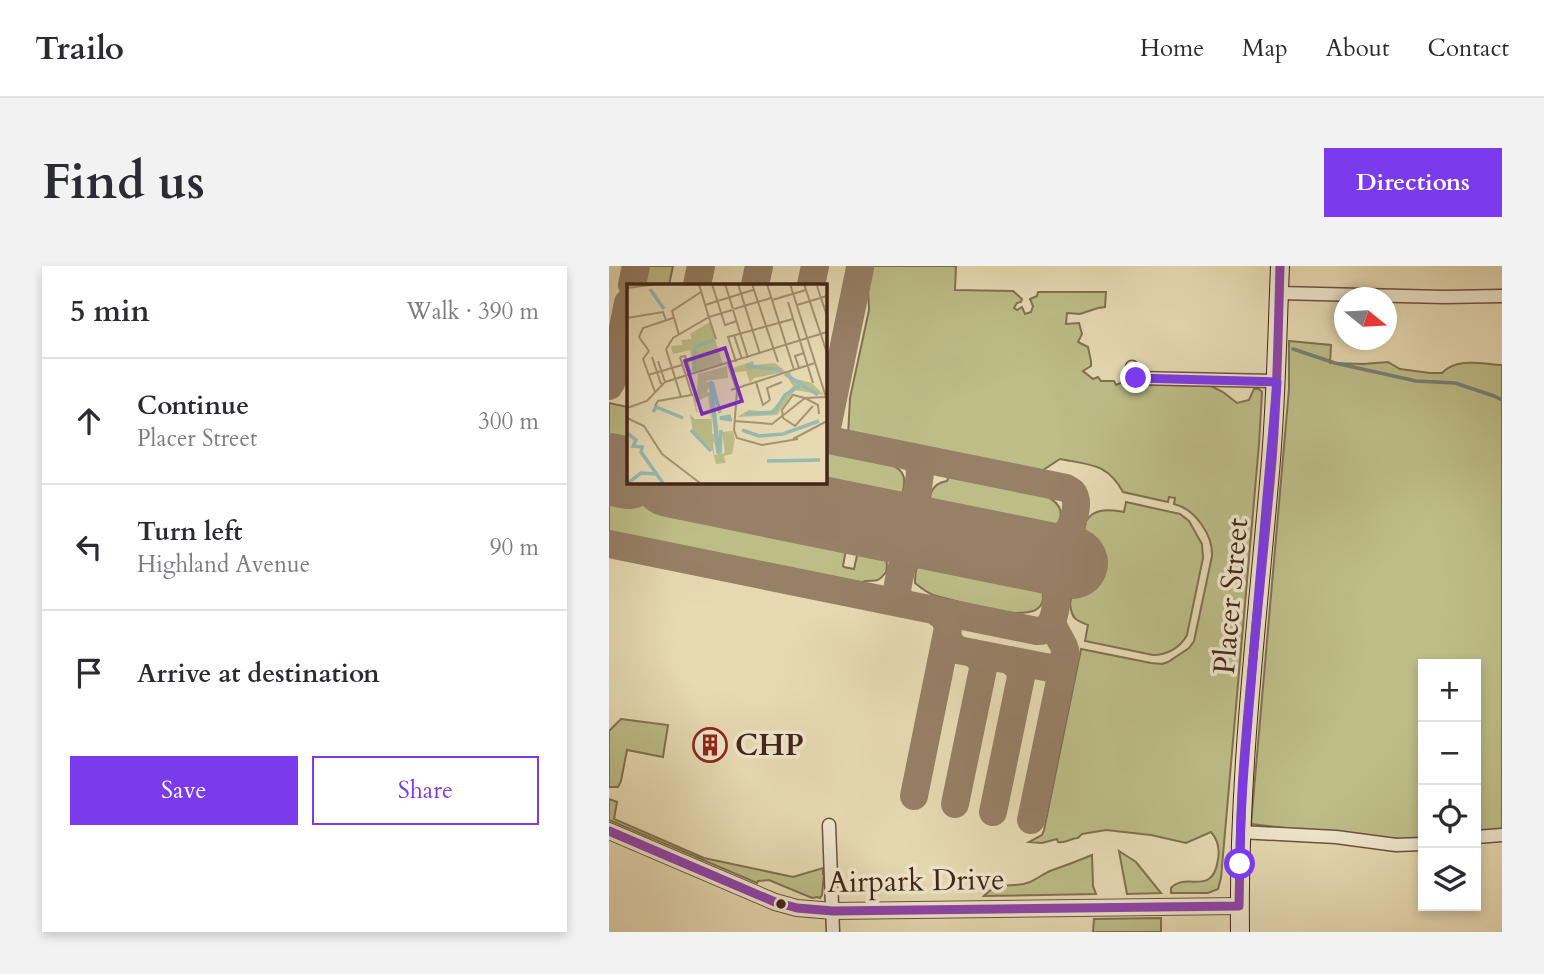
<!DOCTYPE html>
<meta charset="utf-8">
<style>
body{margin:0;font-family:Cardo,serif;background:#f2f2f3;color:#2b2b33}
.controls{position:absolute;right:21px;bottom:21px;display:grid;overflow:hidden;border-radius:0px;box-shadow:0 4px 10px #0003}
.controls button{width:63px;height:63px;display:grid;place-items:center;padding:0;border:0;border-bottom:2px solid #e1e1e2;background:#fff;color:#2b2b33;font:35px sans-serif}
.compass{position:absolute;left:725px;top:21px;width:63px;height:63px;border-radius:50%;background:#fff;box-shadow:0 4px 10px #0003;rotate:108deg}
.stop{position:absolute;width:21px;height:21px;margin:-16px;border:5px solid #7c3aed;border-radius:50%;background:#fff}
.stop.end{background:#7c3aed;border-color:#fff;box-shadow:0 2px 7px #0008}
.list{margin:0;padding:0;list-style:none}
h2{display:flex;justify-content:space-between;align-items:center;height:91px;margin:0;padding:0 28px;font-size:30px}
h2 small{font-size:23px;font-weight:400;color:#7c7c81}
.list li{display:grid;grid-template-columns:46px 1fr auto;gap:21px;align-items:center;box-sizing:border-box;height:126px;padding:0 28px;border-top:2px solid #e1e1e2}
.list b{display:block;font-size:26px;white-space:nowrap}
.list p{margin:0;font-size:23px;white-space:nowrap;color:#7c7c81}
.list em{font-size:23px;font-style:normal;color:#7c7c81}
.actions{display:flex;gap:14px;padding:21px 28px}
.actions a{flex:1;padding:16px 0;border:2px solid #7c3aed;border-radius:0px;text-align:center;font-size:24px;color:#7c3aed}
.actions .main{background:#7c3aed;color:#fff}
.icon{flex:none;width:38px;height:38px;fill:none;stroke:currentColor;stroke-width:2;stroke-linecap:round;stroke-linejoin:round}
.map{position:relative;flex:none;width:893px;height:666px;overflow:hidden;border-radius:0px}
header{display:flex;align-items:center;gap:42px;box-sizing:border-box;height:98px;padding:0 35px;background:#fff;border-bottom:2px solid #e1e1e2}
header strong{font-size:33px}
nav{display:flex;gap:38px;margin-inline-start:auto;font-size:24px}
.intro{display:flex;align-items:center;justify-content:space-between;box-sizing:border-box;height:168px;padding:0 42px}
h1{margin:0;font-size:49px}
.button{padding:18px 32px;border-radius:0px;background:#7c3aed;color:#fff;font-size:24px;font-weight:700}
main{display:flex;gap:42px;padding:0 42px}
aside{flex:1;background:#fff;border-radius:0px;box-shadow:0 4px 10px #0003}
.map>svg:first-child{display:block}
.green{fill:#bdbd88;stroke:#807150;stroke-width:2}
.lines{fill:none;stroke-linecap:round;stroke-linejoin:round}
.stream{stroke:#767e75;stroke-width:3.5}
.taxiway{stroke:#968066;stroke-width:28}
.runway{stroke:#968066;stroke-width:72}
.minor-casing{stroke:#6d5240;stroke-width:15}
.tertiary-casing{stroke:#6d5240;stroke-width:18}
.secondary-casing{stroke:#442519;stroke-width:20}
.minor{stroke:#efe7ce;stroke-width:12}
.tertiary{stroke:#efe7ce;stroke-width:16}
.secondary{stroke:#efe7ce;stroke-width:18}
.bus-1-casing{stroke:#efe7ce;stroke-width:14}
.bus-1{stroke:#8e44ad;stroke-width:9}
.route{stroke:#7c3aed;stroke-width:9}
.bus-dot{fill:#442519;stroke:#efe7ce;stroke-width:2.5}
.labels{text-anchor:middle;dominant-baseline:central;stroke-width:7;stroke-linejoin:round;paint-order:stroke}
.street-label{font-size:30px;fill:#442519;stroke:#efe7ce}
.poi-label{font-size:30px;font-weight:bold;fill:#442519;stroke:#efe7ce;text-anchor:start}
.inset-river{fill:none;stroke:#97bab2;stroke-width:3.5}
.inset-road{fill:none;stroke:#a69275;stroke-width:2}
.view{fill:#7b2cbf;fill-opacity:0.15;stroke:#7b2cbf;stroke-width:3.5}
.inset-edge{fill:none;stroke:#442519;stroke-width:3.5}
</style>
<header>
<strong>Trailo</strong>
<nav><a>Home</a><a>Map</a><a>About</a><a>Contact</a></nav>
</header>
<div class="intro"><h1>Find us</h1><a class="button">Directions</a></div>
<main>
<aside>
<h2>5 min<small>Walk · 390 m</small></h2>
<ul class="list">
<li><svg class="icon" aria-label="ahead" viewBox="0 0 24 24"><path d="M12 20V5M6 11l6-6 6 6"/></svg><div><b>Continue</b><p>Placer Street</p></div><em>300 m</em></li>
<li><svg class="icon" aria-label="left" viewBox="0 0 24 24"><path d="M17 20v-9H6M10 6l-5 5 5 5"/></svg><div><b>Turn left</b><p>Highland Avenue</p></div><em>90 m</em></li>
<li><svg class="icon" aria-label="arrive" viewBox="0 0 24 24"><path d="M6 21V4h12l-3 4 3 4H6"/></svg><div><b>Arrive at destination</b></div></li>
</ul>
<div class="actions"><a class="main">Save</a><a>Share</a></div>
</aside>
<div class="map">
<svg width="893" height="666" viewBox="0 0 893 666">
<rect width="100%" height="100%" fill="#e7dab3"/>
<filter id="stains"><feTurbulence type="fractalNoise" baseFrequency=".00286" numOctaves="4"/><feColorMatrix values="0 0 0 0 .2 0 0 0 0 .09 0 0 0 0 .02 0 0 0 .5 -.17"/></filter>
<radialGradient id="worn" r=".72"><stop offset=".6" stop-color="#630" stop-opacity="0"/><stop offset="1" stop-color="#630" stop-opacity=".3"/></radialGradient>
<g class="green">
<path d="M 39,0 L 64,0 L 60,19 L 35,19 Z"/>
<path d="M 258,0 L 347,0 L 346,24 L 404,25 L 413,33 L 412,36 L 408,37 L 405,42 L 408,44 L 413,41 L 416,48 L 422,46 L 424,40 L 421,33 L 428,30 L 429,26 L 497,26 L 496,41 L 489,42 L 471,48 L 458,47 L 457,58 L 470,57 L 473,68 L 469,76 L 479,81 L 482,95 L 482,100 L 474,105 L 484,113 L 489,111 L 492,115 L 505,115 L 507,119 L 516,115 L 520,118 L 602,120 L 614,126 L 628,137 L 640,134 L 645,123 L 650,123 L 653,126 L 650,178 L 612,612 L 609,623 L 599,627 L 562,627 L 562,622 C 577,605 604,632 609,593 C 611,582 609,574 602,566 L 577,577 L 542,569 L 497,564 L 473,568 L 469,572 C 462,572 456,578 449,576 L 448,573 L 433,577 L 420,576 L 433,569 L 435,564 L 472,383 L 542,397 L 553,398 L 559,396 L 580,382 L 585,375 L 603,290 C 604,269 586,243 565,238 L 566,232 L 560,231 L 559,236 L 514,226 C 498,197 481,199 451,193 L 428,208 L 426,208 L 239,170 L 241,132 L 260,44 Z"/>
<path d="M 680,75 L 722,79 L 721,97 L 754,98 L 779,96 L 791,103 L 821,107 L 833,107 C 847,91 874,98 893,99 L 893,565 L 867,568 L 867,398 L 814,398 L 814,575 L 710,566 L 642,558 L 680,123 Z"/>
<path d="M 0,137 L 19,141 L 19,182 L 0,179 Z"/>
<path d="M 215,181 L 276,193 L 276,196 C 293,202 299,209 293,228 L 283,235 L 277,235 L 186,215 L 215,215 Z"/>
<path d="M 349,208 L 436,226 L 437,230 C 459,241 455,260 433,267 L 327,243 C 315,231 324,217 338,215 L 340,210 L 348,212 Z"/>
<path d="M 0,228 L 234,274 L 238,278 L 234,300 L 235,301 L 245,303 L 249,285 L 244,283 L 245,279 L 258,282 L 261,280 C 275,282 280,293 277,306 C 267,320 263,312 253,316 L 253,319 L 0,266 Z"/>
<path d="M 517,236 L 571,248 L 580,255 L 593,278 L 594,292 L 578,369 C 571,382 558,389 544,389 L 476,375 L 479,359 C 466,354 463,353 461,338 L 477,255 C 486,241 502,244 515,246 Z"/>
<path d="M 321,293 L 424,315 C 438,323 438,343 420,346 C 397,350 372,341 350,336 C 342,333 332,332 324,329 C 317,326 312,322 306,317 C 306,305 307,294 321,293 Z"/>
<path d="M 12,453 L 59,459 L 54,491 L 18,484 L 12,515 L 9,521 L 0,521 L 0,465 Z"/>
<path d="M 0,533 L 8,536 L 5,553 L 95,592 L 184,611 L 214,602 L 214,608 L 215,608 L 213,629 L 211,632 L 208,631 L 203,632 L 160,614 L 149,615 L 148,617 L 0,554 Z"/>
<path d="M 510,585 L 527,596 L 552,627 L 518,628 Z"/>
<path d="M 483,589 L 484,620 L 487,628 L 375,630 C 392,612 402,624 421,616 C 428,613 434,608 441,605 C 455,600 469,595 483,589 Z"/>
<path d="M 552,652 L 552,666 L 484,666 L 485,653 Z"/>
</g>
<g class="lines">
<path class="stream" d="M 684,83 L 726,97 L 807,115 L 846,117 L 885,130 L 893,134"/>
<g class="taxiway">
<path d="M 23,19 L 27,0"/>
<path d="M 88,19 L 92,0"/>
<path d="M 146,19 L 150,0"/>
<path d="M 202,19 L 206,0"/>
<path d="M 0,120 L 4,113 L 19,37"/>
<path d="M 215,164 L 219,157 L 251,2"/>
<path d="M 215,173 L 457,222 C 462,225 464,225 466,231 C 470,242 461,268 453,277"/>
<path d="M 303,191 C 314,200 311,208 309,221 C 300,265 333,269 366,276 C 385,279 403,283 421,287"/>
<path d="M 170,236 L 272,256 C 289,254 300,245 307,229"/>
<path d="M 0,278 L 428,365 C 433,365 435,365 439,361 C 448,352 449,324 446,313"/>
<path d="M 295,338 C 286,330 288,324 290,313 C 296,281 311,268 344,275"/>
<path d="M 338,368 L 341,377 L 349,384 L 441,402 C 474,393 445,371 443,355"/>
<path d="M 305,530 L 339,362 L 336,352 L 325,344"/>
<path d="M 346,538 L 374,403 L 373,395 L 364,387"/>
<path d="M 384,546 L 412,411 L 410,402 L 401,394"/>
<path d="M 422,554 L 456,391"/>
</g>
<g class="runway">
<path d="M 0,203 L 19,207"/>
<path d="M 60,215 L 463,297"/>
</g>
<g class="minor-casing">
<g id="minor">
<path d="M 670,27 L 835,31 L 893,30"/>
<path d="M 523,101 L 523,109 L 527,112 L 668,115"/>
<path d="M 220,559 L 224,666"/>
<path d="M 631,566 L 727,571 L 787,579 L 814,578"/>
<path d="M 867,571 L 893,569"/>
</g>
</g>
<g class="tertiary-casing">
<path id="tertiary" d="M 0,565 L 166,636 L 188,642 L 224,645 L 630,640"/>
</g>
<g class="secondary-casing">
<path id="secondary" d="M 631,666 C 629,516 647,366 660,217 C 667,145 668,72 671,0"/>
</g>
<use href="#minor" class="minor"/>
<use href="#tertiary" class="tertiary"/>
<use href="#secondary" class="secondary"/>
<g class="bus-1-casing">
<path id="bus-1" d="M 0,565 L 166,636 L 188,642 L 224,645 L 630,640 C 631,596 631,552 634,508 C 641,411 652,314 661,217 C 668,145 669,72 671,0"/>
</g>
<use href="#bus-1" class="bus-1"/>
</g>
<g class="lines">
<path class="route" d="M 527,112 L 668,116 C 660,216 650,317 642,418 C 637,478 631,538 631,598"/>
</g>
<defs>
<g id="building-ring" transform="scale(1.75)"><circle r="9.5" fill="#efe7ce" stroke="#8f2418" stroke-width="1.5"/><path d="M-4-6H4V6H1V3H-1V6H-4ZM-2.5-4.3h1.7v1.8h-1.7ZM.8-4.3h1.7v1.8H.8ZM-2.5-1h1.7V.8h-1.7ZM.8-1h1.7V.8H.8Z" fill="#8f2418"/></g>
</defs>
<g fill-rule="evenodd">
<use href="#building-ring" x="101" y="479"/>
</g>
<circle class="bus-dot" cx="172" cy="638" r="6"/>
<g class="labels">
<g class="street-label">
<text transform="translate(622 330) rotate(-85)">Placer Street</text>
<text transform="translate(307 615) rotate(-1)">Airpark Drive</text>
</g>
<g class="poi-label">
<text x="126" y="479">CHP</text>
</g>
</g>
<g transform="translate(18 18)">
<rect width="200" height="200" fill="#e7dab3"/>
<path d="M 83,38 L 96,81 L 66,88 L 63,66 L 46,70 L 44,62 L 56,61 L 54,56 L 65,55 L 63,50 ZM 126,77 L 127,81 L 148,79 L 159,88 L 127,94 L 123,99 L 119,87 L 105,89 L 103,85 ZM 100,82 L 101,94 L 78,97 L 83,99 L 80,108 L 84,109 L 85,150 L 89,150 L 91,168 L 86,156 L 87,171 L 98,169 L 95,148 L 106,147 L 108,155 L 105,170 L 97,172 L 99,179 L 89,180 L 85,165 L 66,147 L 63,130 L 68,135 L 84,135 L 81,112 L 69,118 L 70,127 L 82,127 L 69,128 L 65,110 L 70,109 L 71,90 ZM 163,88 L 165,94 L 185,99 L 197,111 L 168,106 L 150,131 L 110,133 L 122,126 L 143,128 L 166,102 L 158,89 Z" fill="#bdbd88"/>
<path class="inset-river" d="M 23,5 L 37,25M 119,82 L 155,86M 67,87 L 68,63 L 87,56M 158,90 L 191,111M 84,97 L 92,170M 83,98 L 91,169M 85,98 L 93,129M 26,128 L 29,123 L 56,134M 118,130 L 147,128 L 158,111 L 172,102M 104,132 L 93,134 L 105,136M 64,146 L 84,167M 115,146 L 132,152 L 156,150 L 192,137M 0,149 L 9,156 L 6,162 L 15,163 L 14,168 L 36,199M 93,169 L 94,146M 140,177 L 193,176M 1,199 L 14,189 L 30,190"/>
<path class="inset-road" d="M 72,0 L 82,34M 85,0 L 98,41 L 110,37M 98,0 L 106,25M 111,0 L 133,70M 125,0 L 151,78M 140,0 L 167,86M 163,0 L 199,113M 177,0 L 200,69M 190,2 L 200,32M 0,4 L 31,0M 145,16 L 179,6M 161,18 L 186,99M 78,21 L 126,6M 170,21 L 200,12M 107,25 L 144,14M 106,26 L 121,74M 82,33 L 105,26M 0,34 L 36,28 L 39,36M 82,34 L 89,55M 52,51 L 45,27 L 74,8M 107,51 L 115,75M 39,65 L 46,54 L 82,33M 39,65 L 54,113M 22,67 L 12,53 L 16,44 L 46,34M 22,67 L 16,75 L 28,108M 25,73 L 34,100M 53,73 L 58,72 L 64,90M 31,77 L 38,98M 109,78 L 101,53 L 166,35M 101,80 L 110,107 L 107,146 L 110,154 L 135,161 L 171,155M 172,84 L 168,72 L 177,69M 21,91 L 55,81M 129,98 L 136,121 L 143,116M 104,106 L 188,79M 178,114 L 166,111 L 155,126 L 156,134 L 168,142 L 186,122M 178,114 L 191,121 L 192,130M 143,116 L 140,104 L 155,98M 28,122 L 31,117 L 65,111 L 53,73M 0,124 L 20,117 L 38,98 L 200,48M 0,134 L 17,142 L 35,170 L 73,199M 107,137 L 145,140 L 178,114 L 200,113M 166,155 L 200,137"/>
<path class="view" d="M 98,64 L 115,117 L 75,130 L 58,77 Z"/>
<rect width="200" height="200" class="inset-edge"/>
</g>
<rect width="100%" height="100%" filter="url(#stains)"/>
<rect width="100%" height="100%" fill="url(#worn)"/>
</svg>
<div class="controls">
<button>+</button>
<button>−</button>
<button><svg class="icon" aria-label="locate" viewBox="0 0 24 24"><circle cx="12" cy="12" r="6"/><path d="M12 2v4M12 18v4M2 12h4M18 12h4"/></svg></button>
<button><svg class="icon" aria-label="layers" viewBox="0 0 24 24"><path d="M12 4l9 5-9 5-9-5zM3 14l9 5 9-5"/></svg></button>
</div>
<svg class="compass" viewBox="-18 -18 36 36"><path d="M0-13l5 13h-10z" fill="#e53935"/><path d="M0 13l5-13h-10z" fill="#7c7c81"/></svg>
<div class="stop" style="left:631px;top:598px"></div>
<div class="stop end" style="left:527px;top:112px"></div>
</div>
</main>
